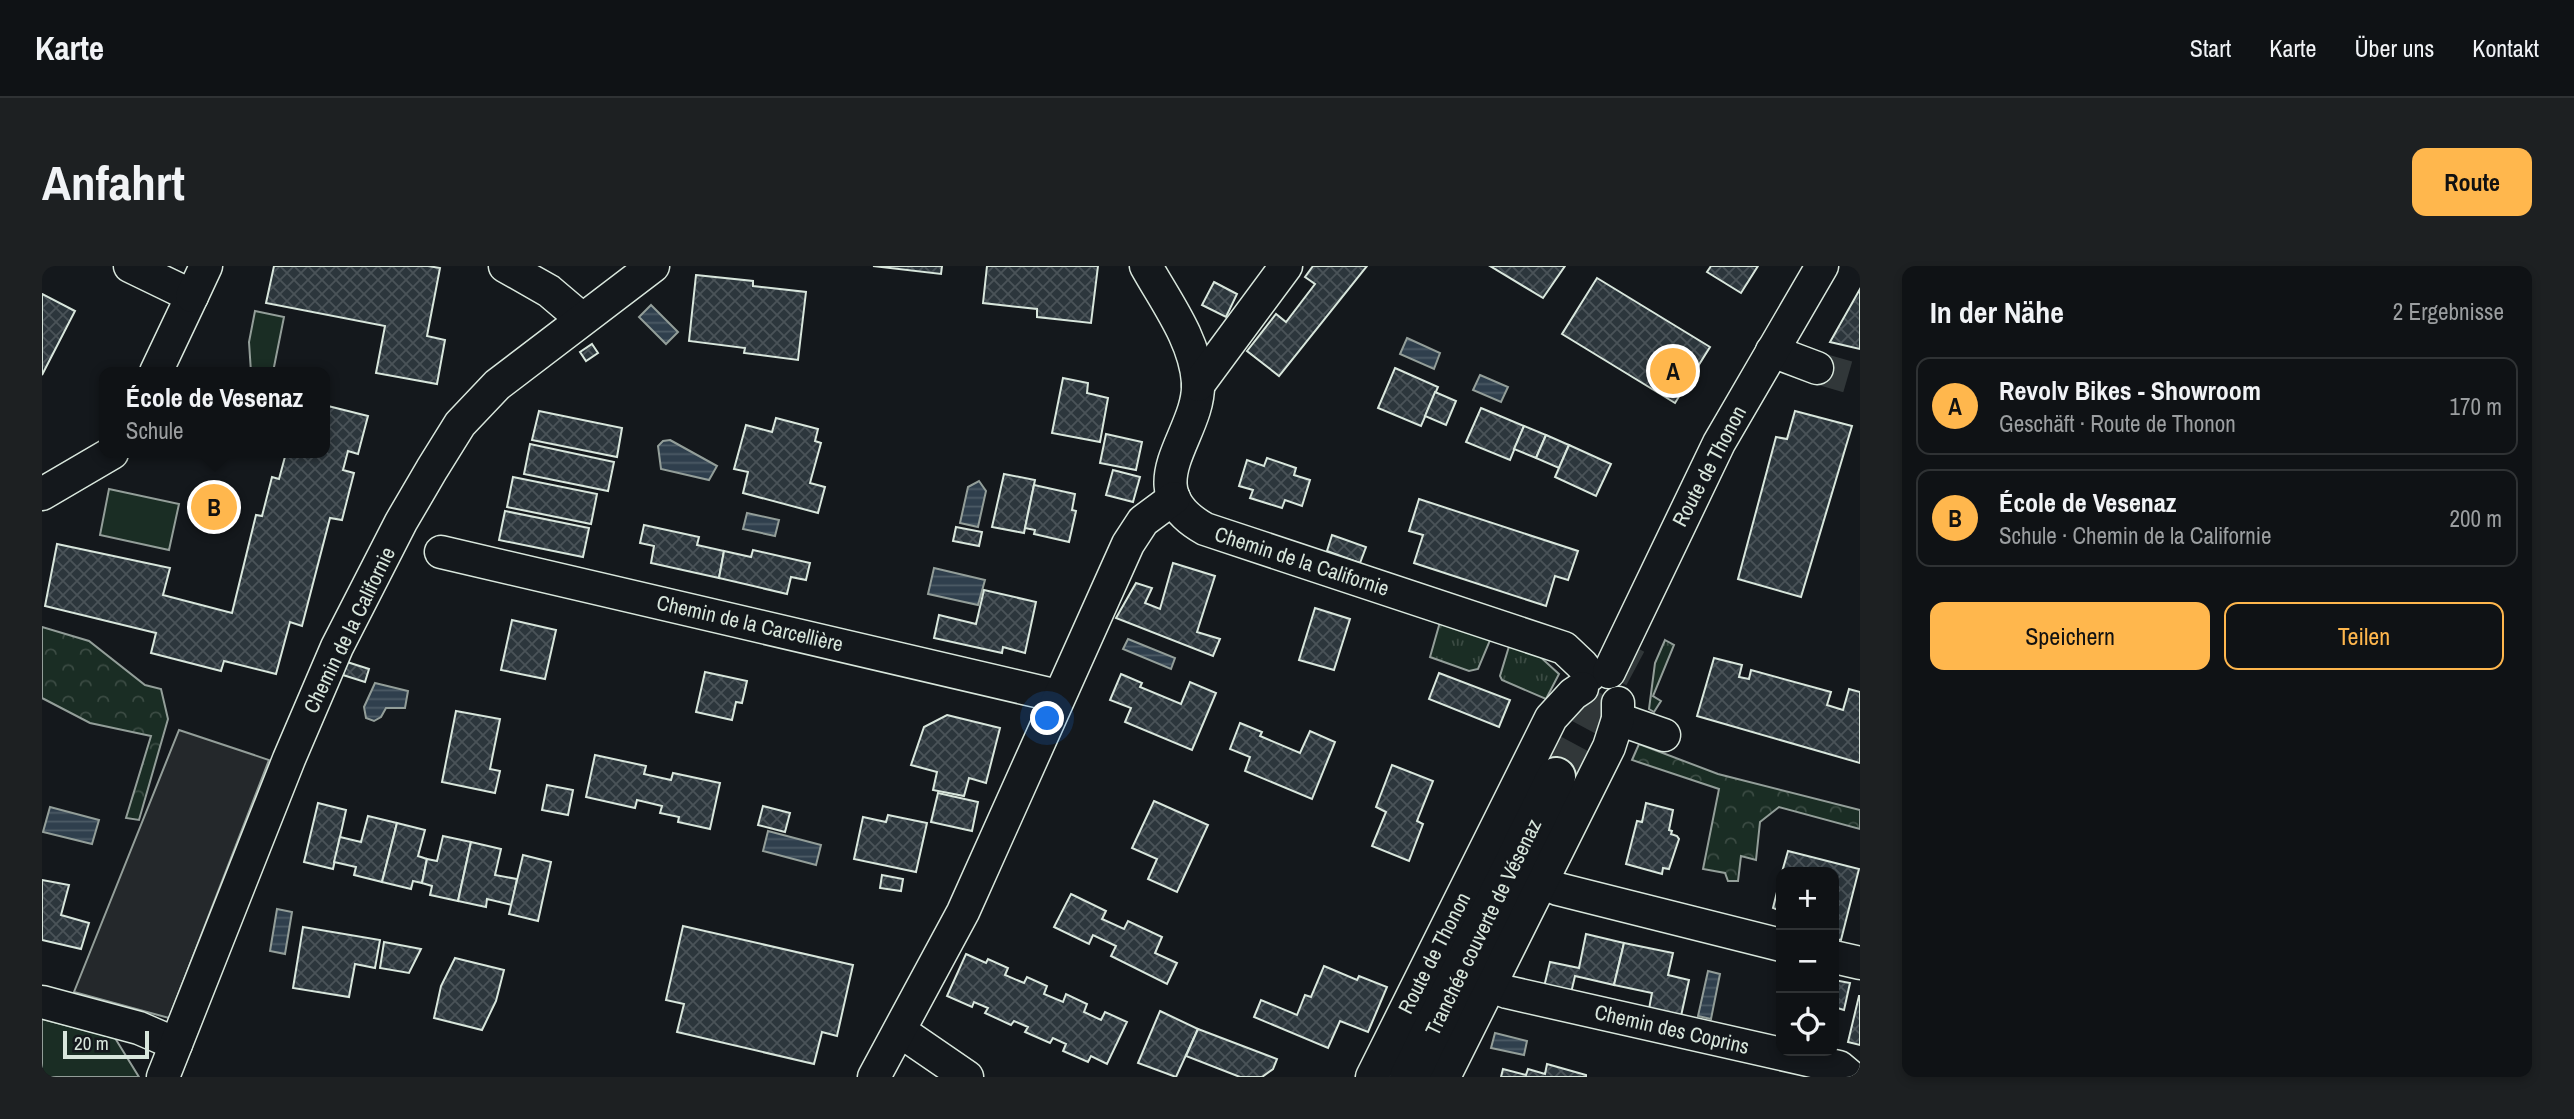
<!DOCTYPE html>
<html lang="de">
<meta charset="utf-8">
<style>
body{margin:0;font-family:"Archivo Narrow",sans-serif;background:#1d2022;color:#f1f3f6}
.controls{position:absolute;right:21px;bottom:21px;display:grid;overflow:hidden;border-radius:14px;box-shadow:0 4px 10px #0003}
.controls button{width:63px;height:63px;display:grid;place-items:center;padding:0;border:0;border-bottom:2px solid #2f3234;background:#0f1215;color:#f1f3f6;font:35px sans-serif}
.scale{position:absolute;left:21px;bottom:18px;width:86px;box-sizing:border-box;padding-left:7px;border:4px solid #d8e6dc;border-top:0;font-size:19px;line-height:24px;white-space:nowrap;color:#d8e6dc;-webkit-text-stroke:5px #14181c;paint-order:stroke}
.you{position:absolute;left:1006px;top:453px;width:24px;height:24px;margin:-18px;border:5px solid #fff;border-radius:50%;background:#1a73e8;box-shadow:0 0 0 10px #1a73e833}
.badge{display:grid;place-items:center;width:46px;height:46px;border-radius:50%;background:#ffb74d;color:#111;font-size:23px;font-weight:700}
.pin{position:absolute;translate:-50% -50%;border:4px solid #fff;box-shadow:0 2px 7px #0006}
.popup{position:absolute;left:57px;top:101px;width:231px;height:91px;box-sizing:border-box;display:grid;place-content:center;border-radius:14px;background:#0f1215;filter:drop-shadow(0 2px 5px #0005);font-size:23px;white-space:nowrap;color:#9b9ea0}
.popup b{font-size:26px;color:#f1f3f6}
.popup::after{content:'';position:absolute;left:50%;top:100%;margin-left:-14px;border:14px solid transparent;border-top-color:#0f1215}
.list{margin:0;padding:0;list-style:none}
h2{display:flex;justify-content:space-between;align-items:center;height:91px;margin:0;padding:0 28px;font-size:30px}
h2 small{font-size:23px;font-weight:400;color:#9b9ea0}
.list li{display:grid;grid-template-columns:46px 1fr auto;gap:21px;align-items:center;box-sizing:border-box;height:98px;margin:0 14px 14px;padding:0 14px;border:2px solid #2f3234;border-radius:14px}
.list b{display:block;font-size:26px;white-space:nowrap}
.list p{margin:0;font-size:23px;white-space:nowrap;color:#9b9ea0}
.list em{font-size:23px;font-style:normal;color:#9b9ea0}
.actions{display:flex;gap:14px;padding:21px 28px}
.actions a{flex:1;padding:16px 0;border:2px solid #ffb74d;border-radius:14px;text-align:center;font-size:24px;color:#ffb74d}
.actions .main{background:#ffb74d;color:#111}
.icon{flex:none;width:38px;height:38px;fill:none;stroke:currentColor;stroke-width:2;stroke-linecap:round;stroke-linejoin:round}
.map{position:relative;flex:none;width:1818px;height:811px;overflow:hidden;border-radius:14px}
header{display:flex;align-items:center;gap:42px;box-sizing:border-box;height:98px;padding:0 35px;background:#0f1215;border-bottom:2px solid #2f3234}
header strong{font-size:33px}
nav{display:flex;gap:38px;margin-inline-start:auto;font-size:24px}
.intro{display:flex;align-items:center;justify-content:space-between;box-sizing:border-box;height:168px;padding:0 42px}
h1{margin:0;font-size:49px}
.button{padding:18px 32px;border-radius:14px;background:#ffb74d;color:#111;font-size:24px;font-weight:700}
main{display:flex;gap:42px;padding:0 42px}
aside{flex:1;background:#0f1215;border-radius:14px;box-shadow:0 4px 10px #0003}
.map>svg:first-child{display:block}
.grass{fill:url(#grass-tufts);stroke:#939e99;stroke-width:2}
.forest{fill:url(#forest-crowns);stroke:#939e99;stroke-width:2}
.green{fill:#1a2d24;stroke:#939e99;stroke-width:2}
.parking{fill:#24282b;stroke:#939e99;stroke-width:2}
.water{fill:url(#water-rules);stroke:#939e99;stroke-width:2}
.building{fill:url(#building-cross-hatch);stroke:#d8e6dc;stroke-width:2}
.lines{fill:none;stroke-linecap:round;stroke-linejoin:round}
.minor-tunnel{stroke:#313739;stroke-width:32;stroke-dasharray:32 16;stroke-linecap:butt}
.major-tunnel{stroke:#313739;stroke-width:38;stroke-dasharray:38 19;stroke-linecap:butt}
.minor-casing{stroke:#d8e6dc;stroke-width:35}
.major-casing{stroke:#d8e6dc;stroke-width:42}
.minor{stroke:#14181c;stroke-width:32}
.major{stroke:#14181c;stroke-width:38}
.labels{text-anchor:middle;dominant-baseline:central;stroke-width:5;stroke-linejoin:round;paint-order:stroke}
.street-label{font-size:21px;fill:#d8e6dc;stroke:#14181c}
</style>
<header>
<strong>Karte</strong>
<nav><a>Start</a><a>Karte</a><a>Über uns</a><a>Kontakt</a></nav>
</header>
<div class="intro"><h1>Anfahrt</h1><a class="button">Route</a></div>
<main>
<div class="map">
<svg width="1818" height="811" viewBox="0 0 1818 811">
<defs>
<pattern id="grass-tufts" width="24" height="20" patternUnits="userSpaceOnUse" patternTransform="scale(1.75)"><rect width="24" height="20" fill="#1a2d24"/><path d="M3 7l-1-3M5 7V3M7 7l1-3M15 17l-1-3M17 17v-4M19 17l1-3" fill="none" stroke="#3b4b43"/></pattern>
<pattern id="forest-crowns" width="20" height="18" patternUnits="userSpaceOnUse" patternTransform="scale(1.75)"><rect width="20" height="18" fill="#1a2d24"/><path d="M2 6a3 3 0 1 1 6 0M12 15a3 3 0 1 1 6 0" fill="none" stroke="#3b4b43"/></pattern>
<pattern id="water-rules" width="6" height="5" patternUnits="userSpaceOnUse" patternTransform="scale(1.75)"><rect width="6" height="5" fill="#2f3f4d"/><path d="M0 2.5h6" fill="none" stroke="#4c5b66"/></pattern>
<pattern id="building-cross-hatch" width="8" height="8" patternUnits="userSpaceOnUse" patternTransform="scale(1.75)"><rect width="8" height="8" fill="#2c363c"/><path d="M0 0l8 8M0 8l8-8" fill="none" stroke="#4a5358"/></pattern>
</defs>
<rect width="100%" height="100%" fill="#14181c"/>
<g class="grass">
<path d="M 1398,356 L 1449,372 L 1436,403 L 1427,405 L 1388,391 Z"/>
<path d="M 1623,374 L 1632,379 L 1611,430 L 1619,435 L 1612,446 L 1607,443 L 1613,397 Z"/>
<path d="M 1468,377 L 1494,387 L 1517,408 L 1504,433 L 1460,414 L 1458,410 Z"/>
</g>
<g class="forest">
<path d="M 0,361 L 47,375 L 103,419 L 119,423 L 126,453 L 97,554 L 84,552 L 109,470 L 48,457 L 0,432 Z"/>
<path d="M 1597,478 L 1676,508 L 1818,544 L 1818,563 L 1737,541 L 1718,556 L 1714,594 L 1699,590 L 1696,615 L 1686,615 L 1683,607 L 1661,603 L 1677,523 L 1590,494 Z"/>
</g>
<g class="green">
<path d="M 213,45 L 242,51 L 231,106 L 209,106 L 207,76 Z"/>
<path d="M 67,223 L 137,238 L 127,284 L 58,269 Z"/>
<path d="M 0,753 L 73,772 L 97,811 L 0,811 Z"/>
</g>
<path class="parking" d="M 137,464 L 227,494 L 127,752 L 32,726 Z"/>
<g class="water">
<path d="M 609,39 L 636,66 L 624,78 L 597,51 Z"/>
<path d="M 1365,72 L 1398,87 L 1392,103 L 1358,88 Z"/>
<path d="M 1438,109 L 1466,121 L 1459,136 L 1431,124 Z"/>
<path d="M 628,174 L 675,200 L 667,214 L 619,203 L 616,180 L 621,175 Z"/>
<path d="M 937,215 L 944,225 L 936,261 L 918,257 L 926,221 Z"/>
<path d="M 705,247 L 737,254 L 733,270 L 701,263 Z"/>
<path d="M 892,302 L 943,314 L 936,339 L 886,328 Z"/>
<path d="M 1086,373 L 1133,392 L 1129,403 L 1081,383 Z"/>
<path d="M 333,417 L 366,425 L 363,442 L 344,442 L 339,451 L 332,455 L 324,452 L 322,441 Z"/>
<path d="M 8,541 L 57,554 L 50,578 L 1,566 Z"/>
<path d="M 726,565 L 779,579 L 774,599 L 721,585 Z"/>
<path d="M 235,643 L 250,646 L 243,688 L 228,685 Z"/>
<path d="M 1666,705 L 1678,708 L 1669,753 L 1656,750 Z"/>
<path d="M 1453,767 L 1485,775 L 1482,789 L 1449,782 Z"/>
</g>
<g class="building">
<path d="M 232,0 L 386,0 L 398,2 L 385,70 L 403,74 L 395,118 L 334,107 L 343,60 L 224,37 Z"/>
<path d="M 831,0 L 900,0 L 899,8 Z"/>
<path d="M 945,0 L 1056,0 L 1049,57 L 995,51 L 995,43 L 941,37 Z"/>
<path d="M 1271,0 L 1325,0 L 1237,110 L 1205,85 L 1234,48 L 1244,56 L 1273,18 L 1263,11 Z"/>
<path d="M 1448,0 L 1523,0 L 1501,32 Z"/>
<path d="M 1669,0 L 1716,0 L 1699,27 L 1665,6 Z"/>
<path d="M 654,9 L 711,15 L 711,20 L 764,26 L 756,94 L 702,87 L 703,82 L 647,75 Z"/>
<path d="M 1555,12 L 1668,81 L 1633,137 L 1520,68 Z"/>
<path d="M 1172,16 L 1195,28 L 1184,51 L 1160,39 Z"/>
<path d="M 1818,23 L 1818,83 L 1788,76 Z"/>
<path d="M 0,28 L 33,45 L 0,109 Z"/>
<path d="M 550,78 L 556,87 L 544,95 L 538,86 Z"/>
<path d="M 1353,102 L 1396,121 L 1379,160 L 1336,142 Z"/>
<path d="M 1021,112 L 1046,117 L 1045,127 L 1066,132 L 1058,176 L 1010,167 Z"/>
<path d="M 1393,126 L 1414,135 L 1404,159 L 1383,150 Z"/>
<path d="M 282,139 L 326,150 L 316,188 L 306,185 L 301,204 L 312,207 L 300,254 L 288,252 L 260,360 L 248,356 L 234,408 L 182,395 L 179,405 L 109,387 L 114,367 L 3,340 L 15,278 L 128,302 L 121,329 L 190,347 L 214,249 L 220,250 L 230,211 L 237,213 L 244,187 L 282,187 Z"/>
<path d="M 1439,142 L 1482,160 L 1468,194 L 1424,176 Z"/>
<path d="M 497,145 L 580,162 L 575,191 L 490,174 Z"/>
<path d="M 1753,145 L 1810,160 L 1759,331 L 1696,313 L 1734,171 L 1745,173 Z"/>
<path d="M 734,152 L 776,163 L 773,175 L 779,177 L 768,217 L 783,221 L 776,247 L 701,227 L 706,206 L 692,203 L 704,159 L 730,166 Z"/>
<path d="M 1482,160 L 1504,169 L 1494,192 L 1472,183 Z"/>
<path d="M 1064,168 L 1100,176 L 1094,204 L 1058,197 Z"/>
<path d="M 1504,169 L 1527,179 L 1517,202 L 1494,192 Z"/>
<path d="M 488,178 L 572,196 L 566,225 L 482,208 Z"/>
<path d="M 1527,179 L 1569,198 L 1554,230 L 1513,211 Z"/>
<path d="M 1225,192 L 1254,202 L 1252,209 L 1268,214 L 1260,240 L 1243,234 L 1240,242 L 1208,232 L 1211,224 L 1197,220 L 1205,194 L 1222,200 Z"/>
<path d="M 1071,204 L 1098,211 L 1091,236 L 1064,229 Z"/>
<path d="M 962,208 L 993,214 L 982,267 L 950,261 Z"/>
<path d="M 471,211 L 555,228 L 549,258 L 465,241 Z"/>
<path d="M 992,219 L 1033,228 L 1030,244 L 1034,245 L 1027,276 L 992,268 L 993,264 L 983,262 Z"/>
<path d="M 1377,233 L 1536,285 L 1526,314 L 1513,310 L 1504,340 L 1372,297 L 1381,269 L 1367,265 Z"/>
<path d="M 463,245 L 547,262 L 541,291 L 457,274 Z"/>
<path d="M 602,259 L 657,271 L 655,279 L 682,285 L 677,312 L 609,297 L 612,280 L 598,277 Z"/>
<path d="M 914,261 L 940,266 L 937,280 L 911,275 Z"/>
<path d="M 1290,269 L 1324,281 L 1318,297 L 1285,285 Z"/>
<path d="M 711,284 L 768,297 L 764,314 L 749,311 L 745,328 L 677,312 L 682,285 L 709,291 Z"/>
<path d="M 1131,297 L 1173,310 L 1155,366 L 1178,373 L 1171,390 L 1074,352 L 1094,317 L 1110,322 L 1103,337 L 1118,343 Z"/>
<path d="M 942,324 L 994,336 L 983,387 L 961,381 L 960,387 L 892,372 L 897,349 L 934,358 Z"/>
<path d="M 1273,342 L 1308,353 L 1292,404 L 1257,394 Z"/>
<path d="M 470,354 L 514,364 L 503,413 L 459,404 Z"/>
<path d="M 1672,392 L 1700,399 L 1697,411 L 1707,413 L 1709,404 L 1789,426 L 1785,439 L 1801,444 L 1807,423 L 1818,426 L 1818,497 L 1655,450 Z"/>
<path d="M 305,396 L 327,403 L 323,416 L 301,409 Z"/>
<path d="M 663,406 L 705,415 L 700,437 L 694,436 L 690,454 L 654,446 Z"/>
<path d="M 1397,407 L 1468,434 L 1457,461 L 1387,433 Z"/>
<path d="M 1079,408 L 1100,417 L 1098,421 L 1139,438 L 1148,416 L 1174,427 L 1150,484 L 1083,456 L 1089,442 L 1068,434 Z"/>
<path d="M 414,445 L 458,453 L 448,503 L 458,505 L 453,527 L 400,516 Z"/>
<path d="M 905,449 L 958,462 L 944,517 L 927,512 L 922,530 L 891,524 L 895,506 L 869,499 L 882,461 Z"/>
<path d="M 1198,457 L 1220,466 L 1218,470 L 1258,487 L 1268,465 L 1293,476 L 1270,533 L 1203,505 L 1208,491 L 1188,483 Z"/>
<path d="M 553,489 L 604,500 L 602,508 L 629,514 L 631,507 L 678,517 L 668,563 L 636,556 L 637,551 L 618,547 L 620,540 L 595,534 L 593,542 L 544,531 Z"/>
<path d="M 1350,499 L 1391,515 L 1375,555 L 1381,558 L 1367,595 L 1330,580 L 1344,546 L 1334,541 Z"/>
<path d="M 505,519 L 531,524 L 526,549 L 500,544 Z"/>
<path d="M 896,527 L 936,536 L 930,565 L 889,556 Z"/>
<path d="M 1112,535 L 1166,559 L 1135,626 L 1106,613 L 1115,593 L 1090,582 Z"/>
<path d="M 276,537 L 304,544 L 291,603 L 262,596 Z"/>
<path d="M 1604,537 L 1631,544 L 1627,564 L 1630,565 L 1629,568 L 1635,570 L 1637,573 L 1627,603 L 1621,602 L 1620,608 L 1584,598 L 1595,555 L 1600,556 Z"/>
<path d="M 721,540 L 748,547 L 743,566 L 716,559 Z"/>
<path d="M 846,549 L 885,557 L 874,606 L 812,593 L 821,551 L 844,556 Z"/>
<path d="M 326,550 L 355,557 L 340,616 L 312,609 L 314,601 L 292,596 L 298,571 L 319,576 Z"/>
<path d="M 355,557 L 383,564 L 376,590 L 385,593 L 380,617 L 371,615 L 369,623 L 340,616 Z"/>
<path d="M 401,570 L 429,576 L 416,635 L 388,629 L 390,620 L 380,617 L 385,593 L 395,595 Z"/>
<path d="M 429,576 L 459,583 L 453,609 L 475,613 L 470,639 L 445,633 L 444,641 L 416,635 Z"/>
<path d="M 1746,585 L 1817,603 L 1799,674 L 1792,673 L 1792,606 L 1740,606 Z"/>
<path d="M 481,589 L 509,596 L 496,655 L 467,648 Z"/>
<path d="M 840,609 L 861,613 L 859,625 L 838,622 Z"/>
<path d="M 1739,610 L 1739,645 L 1731,642 Z"/>
<path d="M 0,614 L 27,619 L 19,649 L 47,657 L 39,683 L 0,674 Z"/>
<path d="M 1029,628 L 1064,645 L 1060,653 L 1082,663 L 1086,655 L 1120,671 L 1113,687 L 1135,697 L 1125,718 L 1069,690 L 1074,680 L 1051,669 L 1047,678 L 1012,661 Z"/>
<path d="M 641,660 L 811,699 L 795,770 L 780,766 L 772,798 L 635,766 L 642,738 L 624,734 Z"/>
<path d="M 261,661 L 338,674 L 333,702 L 313,698 L 307,731 L 251,722 Z"/>
<path d="M 1544,668 L 1582,677 L 1572,719 L 1533,710 L 1529,727 L 1502,721 L 1508,696 L 1537,702 Z"/>
<path d="M 342,676 L 379,683 L 367,707 L 338,702 Z"/>
<path d="M 1582,677 L 1631,687 L 1626,709 L 1647,714 L 1639,750 L 1607,743 L 1610,727 L 1572,719 Z"/>
<path d="M 924,688 L 944,697 L 946,693 L 966,702 L 963,709 L 982,717 L 985,711 L 1005,720 L 1002,728 L 1021,736 L 1024,728 L 1045,738 L 1042,746 L 1059,754 L 1063,746 L 1085,756 L 1065,798 L 1049,790 L 1046,796 L 1021,785 L 1024,778 L 1011,772 L 1008,777 L 983,766 L 986,761 L 972,755 L 969,759 L 943,747 L 946,742 L 932,736 L 930,741 L 905,730 Z"/>
<path d="M 413,692 L 462,704 L 454,735 L 440,764 L 392,752 L 399,720 Z"/>
<path d="M 1282,700 L 1315,714 L 1317,710 L 1345,721 L 1326,766 L 1298,755 L 1286,782 L 1212,751 L 1219,734 L 1255,749 L 1263,729 L 1269,731 Z"/>
<path d="M 1792,714 L 1808,717 L 1802,744 L 1792,741 Z"/>
<path d="M 1817,730 L 1818,730 L 1818,779 L 1806,776 Z"/>
<path d="M 1118,745 L 1156,763 L 1134,811 L 1096,797 Z"/>
<path d="M 1156,763 L 1235,793 L 1231,803 L 1220,811 L 1198,811 L 1144,790 Z"/>
<path d="M 1505,798 L 1544,809 L 1544,811 L 1459,811 L 1461,803 L 1484,809 L 1486,803 L 1503,808 Z"/>
</g>
<g class="lines">
<path class="minor-tunnel" d="M 1775,102 L 1806,111"/>
<path class="major-tunnel" d="M 1514,511 L 1587,374"/>
<g class="minor-casing">
<g id="minor">
<path d="M 88,0 L 150,30 L 114,106"/>
<path d="M 463,0 L 507,25 L 540,53"/>
<path d="M 1104,0 C 1124,36 1153,74 1156,116 C 1159,170 1088,221 1163,263 L 1522,382 L 1540,399 L 1548,409"/>
<path d="M 150,30 L 164,0"/>
<path d="M 1730,85 L 1775,102"/>
<path d="M 1156,119 L 1244,0"/>
<path d="M 0,228 L 70,187"/>
<path d="M 399,286 L 1016,430"/>
<path d="M 1567,406 L 1677,177 L 1780,0"/>
<path d="M 1576,453 L 1622,469"/>
<path d="M 1499,616 L 1516,623 L 1739,679"/>
<path d="M 1792,691 L 1818,697"/>
<path d="M 1447,719 L 1465,726 L 1797,801 L 1809,811"/>
<path d="M 0,736 L 97,762 L 134,778"/>
<path d="M 858,765 L 925,811"/>
<path d="M 121,811 L 247,493 L 295,381 L 359,256 L 390,203 L 418,158 L 455,119 L 611,0"/>
<path d="M 832,811 L 921,646 L 1086,278 L 1101,255 L 1132,232"/>
<path d="M 1330,811 L 1509,452 L 1531,428 L 1540,422"/>
<path d="M 1402,811 L 1567,481 L 1576,453 L 1576,437"/>
</g>
</g>
<g class="major-casing">
<path id="major" d="M 1367,811 L 1514,511"/>
</g>
<use href="#minor" class="minor"/>
<use href="#major" class="major"/>
</g>
<g class="labels">
<g class="street-label">
<text transform="translate(1667 200) rotate(-62)">Route de Thonon</text>
<text transform="translate(1260 295) rotate(18)">Chemin de la Californie</text>
<text transform="translate(708 357) rotate(13)">Chemin de la Carcellière</text>
<text transform="translate(307 364) rotate(-64)">Chemin de la Californie</text>
<text transform="translate(1441 661) rotate(-64)">Tranchée couverte de Vésenaz</text>
<text transform="translate(1392 687) rotate(-63)">Route de Thonon</text>
<text transform="translate(1630 763) rotate(13)">Chemin des Coprins</text>
</g>
</g>
</svg>
<div class="controls">
<button>+</button>
<button>−</button>
<button><svg class="icon" aria-label="locate" viewBox="0 0 24 24"><circle cx="12" cy="12" r="6"/><path d="M12 2v4M12 18v4M2 12h4M18 12h4"/></svg></button>
</div>
<div class="scale">20 m</div>
<div class="you"></div>
<div class="pin badge" style="left:1631px;top:105px">A</div>
<div class="pin badge" style="left:172px;top:241px">B</div>
<div class="popup"><b>École de Vesenaz</b>Schule</div>
</div>
<aside>
<h2>In der Nähe<small>2 Ergebnisse</small></h2>
<ul class="list">
<li><span class="badge">A</span><div><b>Revolv Bikes - Showroom</b><p>Geschäft · Route de Thonon</p></div><em>170 m</em></li>
<li><span class="badge">B</span><div><b>École de Vesenaz</b><p>Schule · Chemin de la Californie</p></div><em>200 m</em></li>
</ul>
<div class="actions"><a class="main">Speichern</a><a>Teilen</a></div>
</aside>
</main>
